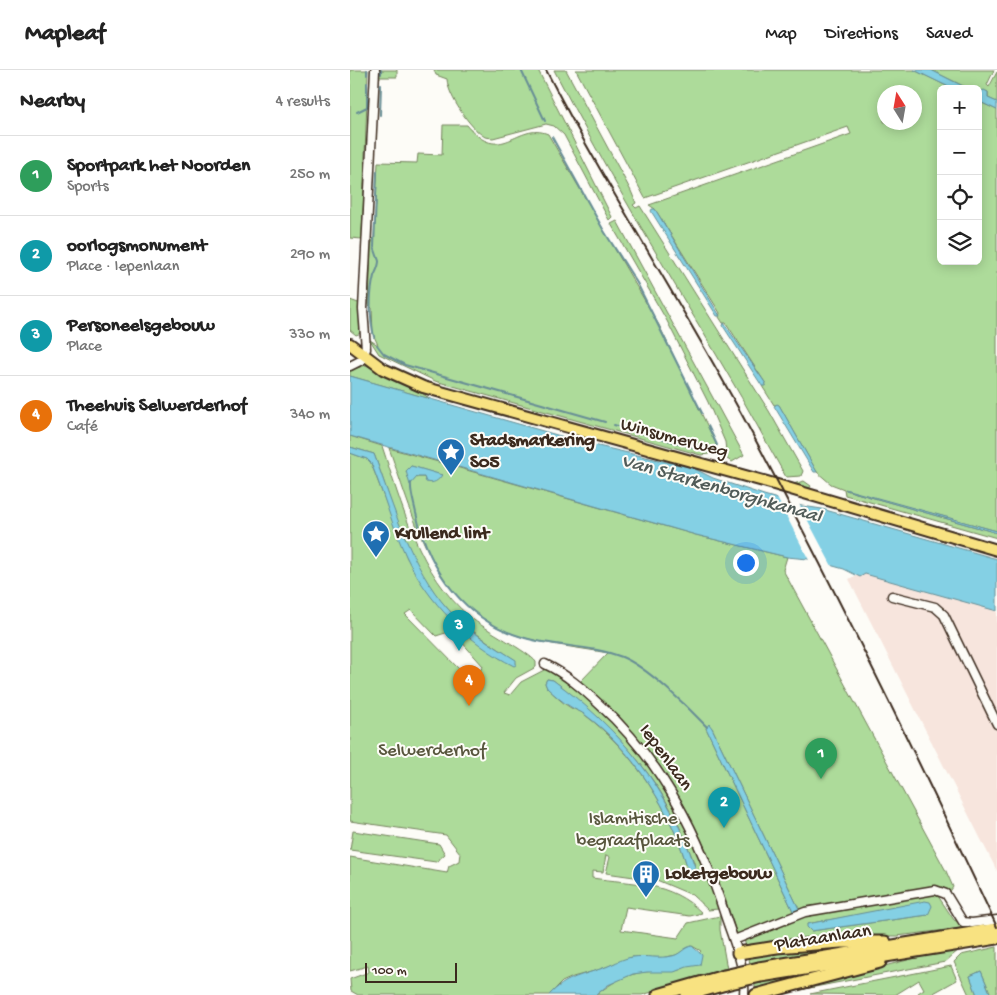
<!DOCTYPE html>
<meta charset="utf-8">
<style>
body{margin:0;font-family:"Gochi Hand",sans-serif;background:#f6f6f6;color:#222}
.controls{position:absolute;right:15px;top:15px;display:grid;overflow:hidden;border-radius:8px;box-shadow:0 2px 12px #0003}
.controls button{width:45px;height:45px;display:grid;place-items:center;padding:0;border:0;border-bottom:1px solid #e0e0e0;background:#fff;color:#222;font:25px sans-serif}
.compass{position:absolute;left:527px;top:15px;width:45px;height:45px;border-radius:50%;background:#fff;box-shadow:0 2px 12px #0003;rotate:349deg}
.scale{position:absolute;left:15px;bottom:12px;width:92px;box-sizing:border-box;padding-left:5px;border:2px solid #3b2a1e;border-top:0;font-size:14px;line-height:18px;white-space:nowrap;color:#3b2a1e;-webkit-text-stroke:4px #fdfcf7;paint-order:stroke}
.you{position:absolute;left:395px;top:492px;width:18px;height:18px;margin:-12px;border:4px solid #fff;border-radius:50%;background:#1a73e8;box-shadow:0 0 0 8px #1a73e833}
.badge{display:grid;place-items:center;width:32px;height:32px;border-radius:50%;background:#1a73e8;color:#fff;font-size:16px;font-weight:700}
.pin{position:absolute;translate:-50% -41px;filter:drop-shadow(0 1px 2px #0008)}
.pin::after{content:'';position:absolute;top:26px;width:18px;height:15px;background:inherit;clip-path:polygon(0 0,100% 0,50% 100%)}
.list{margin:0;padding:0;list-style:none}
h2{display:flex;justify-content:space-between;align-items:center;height:65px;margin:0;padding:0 20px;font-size:21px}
h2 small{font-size:16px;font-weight:400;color:#767676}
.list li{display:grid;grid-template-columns:32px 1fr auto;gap:15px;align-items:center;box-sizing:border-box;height:80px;padding:0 20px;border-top:1px solid #e0e0e0}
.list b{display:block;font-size:19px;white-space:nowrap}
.list p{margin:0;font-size:16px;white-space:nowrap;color:#767676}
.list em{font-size:16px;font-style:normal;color:#767676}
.icon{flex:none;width:28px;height:28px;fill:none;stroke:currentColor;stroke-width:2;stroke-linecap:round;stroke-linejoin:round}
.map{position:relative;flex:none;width:647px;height:925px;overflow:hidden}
header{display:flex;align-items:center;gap:30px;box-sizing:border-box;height:70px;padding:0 25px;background:#fff;border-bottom:1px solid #e0e0e0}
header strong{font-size:24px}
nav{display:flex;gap:28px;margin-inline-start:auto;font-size:18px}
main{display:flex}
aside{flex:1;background:#fff}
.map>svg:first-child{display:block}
.built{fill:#f7e5dd}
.green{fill:#addb9a;stroke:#74825c;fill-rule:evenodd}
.water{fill:#84d0e4;stroke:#678e95}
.pier{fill:#fdfcf7}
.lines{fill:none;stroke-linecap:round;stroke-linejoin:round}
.stream{stroke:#678e95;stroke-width:2}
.minor-casing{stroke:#3b2a1e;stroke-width:11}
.major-casing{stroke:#3b2a1e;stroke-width:14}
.highway-casing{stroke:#3b2a1e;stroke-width:15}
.minor{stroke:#fdfcf7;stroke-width:8}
.major{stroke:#f8e281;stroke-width:10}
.highway{stroke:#f8e281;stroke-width:11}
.rail{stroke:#3b2a1e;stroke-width:2}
.highway-bridge-casing{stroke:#3b2a1e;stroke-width:15;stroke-linecap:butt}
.highway-bridge{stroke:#f8e281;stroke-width:11}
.labels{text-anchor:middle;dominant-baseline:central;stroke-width:4;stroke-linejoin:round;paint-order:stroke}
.street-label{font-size:19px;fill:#3b2a1e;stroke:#fdfcf7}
.poi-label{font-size:19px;font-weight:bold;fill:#3b2a1e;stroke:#fdfcf7;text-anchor:start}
.park-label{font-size:19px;fill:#58563d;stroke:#fdfcf7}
.water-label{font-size:20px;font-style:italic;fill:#515c59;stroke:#fdfcf7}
</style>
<header>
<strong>Mapleaf</strong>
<nav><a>Map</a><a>Directions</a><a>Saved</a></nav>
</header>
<main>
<aside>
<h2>Nearby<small>4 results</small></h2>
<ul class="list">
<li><span class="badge" style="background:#2e9e5b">1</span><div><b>Sportpark het Noorden</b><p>Sports</p></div><em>250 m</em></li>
<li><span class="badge" style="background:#0f9aa8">2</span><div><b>oorlogsmonument</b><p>Place · Iepenlaan</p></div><em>290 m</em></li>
<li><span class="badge" style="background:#0f9aa8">3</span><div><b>Personeelsgebouw</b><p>Place</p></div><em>330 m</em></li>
<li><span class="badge" style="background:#e8710a">4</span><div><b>Theehuis Selwerderhof</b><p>Café</p></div><em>340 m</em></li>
</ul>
</aside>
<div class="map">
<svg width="647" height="925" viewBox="0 0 647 925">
<rect width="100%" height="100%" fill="#fdfcf7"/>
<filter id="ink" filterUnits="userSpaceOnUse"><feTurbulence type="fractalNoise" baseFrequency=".02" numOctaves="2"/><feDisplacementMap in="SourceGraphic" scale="10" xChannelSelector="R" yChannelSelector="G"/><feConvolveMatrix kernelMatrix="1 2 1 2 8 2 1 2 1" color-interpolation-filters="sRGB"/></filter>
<g filter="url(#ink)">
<path class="built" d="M 515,501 L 647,538 L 647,801 L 499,509 Z"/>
<g class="green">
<path d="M 0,0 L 18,0 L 12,169 L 0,168 Z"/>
<path d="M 27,0 L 47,0 L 47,7 L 28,7 Z"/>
<path d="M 84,0 L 188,0 L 262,147 L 259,150 L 214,65 L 204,56 L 196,54 L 143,68 L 135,67 C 120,58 98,26 97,9 L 86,5 Z"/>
<path d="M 204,0 L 216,0 L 281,121 L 286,133 L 283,135 L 286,138 L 290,136 L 419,341 L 453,401 L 451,406 L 436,407 C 416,372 397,336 376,301 C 317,201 257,103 204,0 Z"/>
<path d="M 226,0 L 564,0 L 603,19 L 591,19 L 591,191 L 628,191 L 628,31 L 647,40 L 647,461 L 496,420 L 647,463 L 647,468 L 495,425 L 494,419 L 481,414 L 467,402 L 429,335 L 424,335 L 412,316 L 416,314 L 376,253 L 373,253 L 369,247 L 370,243 L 305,139 L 299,135 L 501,64 L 498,57 L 295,128 ZM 534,22 L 564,22 L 564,52 L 534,52 Z"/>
<path d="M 581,0 L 644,0 L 637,15 L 639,17 L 647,2 L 647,32 L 638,28 L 638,22 L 629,23 L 628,19 L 619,19 Z"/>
<path d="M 93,55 L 117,55 C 151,97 167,51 198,64 L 309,255 L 367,376 L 359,384 L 351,385 L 85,311 L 29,284 L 20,270 L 28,275 L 23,264 L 22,238 L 19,235 L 21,175 L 24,167 L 28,92 L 67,93 L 68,84 L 92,85 Z"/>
<path d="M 267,151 L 394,385 L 382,392 L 377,389 L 375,372 L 358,332 L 317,251 L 261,154 Z"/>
<path d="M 0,230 L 11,234 L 11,263 L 6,265 L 0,260 Z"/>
<path d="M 16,295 C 37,307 62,314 80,329 L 0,306 L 0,300 Z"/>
<path d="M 0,366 L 32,376 C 52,436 69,504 120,547 C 134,559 179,582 186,592 L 186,597 L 166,608 L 154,623 L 160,625 L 171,612 L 198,598 C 250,632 302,682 329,739 C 344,769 356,802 369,833 L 368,839 L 358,840 L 342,825 L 302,808 L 298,809 L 256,803 L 260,787 L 256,785 L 253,802 L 242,801 L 242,808 C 283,814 320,811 352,843 L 340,846 L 276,837 L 271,860 L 328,868 L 338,853 L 370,846 L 370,860 L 377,899 L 292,925 L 246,925 C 261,913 276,904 295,902 C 328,898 325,910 351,881 L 342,876 L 326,885 L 311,888 L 282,887 L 248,900 L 223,907 L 212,912 L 199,925 L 8,925 L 1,921 L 0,909 L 19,902 L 18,896 L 0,901 L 0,787 L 97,803 L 99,796 L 109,791 L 110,783 L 96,765 L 0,751 L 0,383 L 17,389 L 21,393 L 57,488 L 82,527 L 103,552 L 151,589 L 166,594 L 165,590 C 143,575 120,561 101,542 C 59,501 44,438 24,384 L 0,377 ZM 61,540 L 86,566 L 102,561 L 133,596 L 124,610 L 112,602 L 55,544 ZM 197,609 L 203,610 C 258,652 307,702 334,767 C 338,778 343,788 346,799 L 338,800 C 322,741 284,682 235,645 C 231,641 226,640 221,638 C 212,633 205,625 197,618 L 195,613 Z"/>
<path d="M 39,378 L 346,465 L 437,487 L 433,500 L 596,801 L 603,817 L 599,823 L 589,817 L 486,832 L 450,841 L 362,658 L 356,658 L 444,843 L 387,865 C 361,782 331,711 268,648 C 256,635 244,622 230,612 L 258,583 C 230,578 201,575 175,568 C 86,543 66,454 39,378 ZM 61,396 L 91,405 L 92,405 L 75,410 L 74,407 L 67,407 L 62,411 Z"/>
<path d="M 454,411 L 461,416 L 458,421 L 439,415 Z"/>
<path d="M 3,761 L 89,774 L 95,784 L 86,792 L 0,780 Z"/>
<path d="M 586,823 L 604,850 L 620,857 L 547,866 L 504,866 L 396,877 L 394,869 L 457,844 ZM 549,837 L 578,845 L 461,861 L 457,854 Z"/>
<path d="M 528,873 L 400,894 L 398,883 Z"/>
<path d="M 647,877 L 647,925 L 641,925 L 631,901 L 620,906 L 627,925 L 619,925 L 604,892 L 611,885 Z"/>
<path d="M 610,879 L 595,892 L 423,925 L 569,887 Z"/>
<path d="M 516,892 L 406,922 L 404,911 Z"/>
<path d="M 601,896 L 607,910 L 580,925 L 569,925 L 568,923 L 574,919 L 569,910 L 545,925 L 460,924 Z"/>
</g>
<g class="water">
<path d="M 564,0 L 581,0 L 619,19 L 603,19 Z"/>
<path d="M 634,20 L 638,22 L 638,28 L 647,32 L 647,40 L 628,31 L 628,23 Z"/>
<path d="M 302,139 L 305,139 L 370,246 L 367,246 L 301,141 Z"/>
<path d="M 374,253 L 416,314 L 415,316 L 412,316 L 373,256 Z"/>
<path d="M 0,306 L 235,373 L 343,398 L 363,408 L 414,425 L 452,436 L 472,439 L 647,489 L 647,541 L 515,504 L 510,507 L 494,499 L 458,489 L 437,487 L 346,465 L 0,366 Z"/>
<path d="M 427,334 L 429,335 L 467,402 L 464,402 L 424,336 Z"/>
<path d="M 0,377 L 24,384 C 44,438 60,496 98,539 C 117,560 142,575 166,590 L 166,595 L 164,596 C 119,574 77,531 56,486 C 42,456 34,424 21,393 L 17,389 L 0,383 Z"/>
<path d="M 61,396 L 65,397 L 92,405 C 88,411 84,414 76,412 L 74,407 L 67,407 L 60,415 L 56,401 Z"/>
<path d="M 495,419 L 647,461 L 647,463 L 496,420 Z"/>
<path d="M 197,609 L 203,610 C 268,657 320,719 345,797 L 344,802 L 338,800 C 323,743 283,679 234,644 C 230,641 225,640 221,637 C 212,632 205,625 197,618 L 195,613 Z"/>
<path d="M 359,654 L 362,658 L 450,841 L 444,843 L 356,658 Z"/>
<path d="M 575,831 L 580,832 L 582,836 L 578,845 L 461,861 L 457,857 L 457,854 Z"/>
<path d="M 342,876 L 352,885 L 350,895 L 337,897 L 324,902 L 297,902 L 283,904 L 258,915 L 246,925 L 199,925 C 217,907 227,907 250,899 C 261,896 272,888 283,887 C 296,885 309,889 322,886 C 330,885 334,877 342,876 Z"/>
<path d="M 631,901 L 641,925 L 627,925 L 620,906 Z"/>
</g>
<path class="pier" d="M 426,426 L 448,432 L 483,498 L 460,492 Z"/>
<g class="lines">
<g class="stream">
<path d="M 17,0 L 17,5"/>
<path d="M 31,0 L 31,4"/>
<path d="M 171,0 L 195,51"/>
<path d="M 7,42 L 17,37 L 17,13"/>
<path d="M 30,45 L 31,14"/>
<path d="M 202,67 L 254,161 L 287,213 L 352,343"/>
<path d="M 24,267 C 20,248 19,226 24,206 C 26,201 29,197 29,191 L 24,177 L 27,101"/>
<path d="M 27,275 L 34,284 L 55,295 L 255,352"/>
<path d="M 264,355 L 357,381 L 367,375 L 358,356"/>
<path d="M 61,413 C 60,422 64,433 66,443 C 79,501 115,551 175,568 C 206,577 242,575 272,587 C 297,597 338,637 357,657"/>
</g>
<g class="minor-casing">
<g id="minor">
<path d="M 0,296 L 12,290 L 16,279 L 13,239 L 25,0"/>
<path d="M 542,526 L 585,537 L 594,545 L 647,654"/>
<path d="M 195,594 C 216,604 233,619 250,635 C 313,692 350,767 376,848 C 384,872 396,899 394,925"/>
<path d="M 384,870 L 455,842 L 585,820 L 596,824 L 613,852 L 622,853 L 647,850"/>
</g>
</g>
<g class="major-casing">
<path id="major" d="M 0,274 L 33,299 L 73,317 L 417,412 L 647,480"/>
</g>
<g class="highway-casing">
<g id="highway">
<path d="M 388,883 L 427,877 L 491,872 L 535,872"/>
<path d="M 409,898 L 647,859"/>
<path d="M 411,906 L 647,868"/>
<path d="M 308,925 L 374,906"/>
<path d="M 337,925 L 376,914"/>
<path d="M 406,925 L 530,892"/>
</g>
</g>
<use href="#minor" class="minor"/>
<use href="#major" class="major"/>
<use href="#highway" class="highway"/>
<path class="rail" d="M 196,0 C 256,117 328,227 391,343 C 482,512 566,684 647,857"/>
<g class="highway-bridge-casing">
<g id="highway-bridge">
<path d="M 374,906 L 409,898"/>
<path d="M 376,914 L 411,906"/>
</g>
</g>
<use href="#highway-bridge" class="highway-bridge"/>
</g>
</g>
<defs>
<g id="sight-pin" transform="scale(1.4375)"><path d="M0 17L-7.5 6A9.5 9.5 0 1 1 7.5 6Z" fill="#1f6fb2" stroke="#fdfcf7"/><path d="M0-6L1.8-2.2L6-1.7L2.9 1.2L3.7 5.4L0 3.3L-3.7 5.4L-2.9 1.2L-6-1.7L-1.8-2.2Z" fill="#fff"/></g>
<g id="building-pin" transform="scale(1.4375)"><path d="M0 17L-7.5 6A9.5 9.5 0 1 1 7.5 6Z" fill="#1f6fb2" stroke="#fdfcf7"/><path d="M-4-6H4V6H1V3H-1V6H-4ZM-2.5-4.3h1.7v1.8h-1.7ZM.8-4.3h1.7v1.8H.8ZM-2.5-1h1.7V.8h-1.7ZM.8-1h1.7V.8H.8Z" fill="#fff"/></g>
</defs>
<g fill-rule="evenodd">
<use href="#sight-pin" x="101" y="382"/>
<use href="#sight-pin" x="26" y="464"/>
<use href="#building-pin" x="296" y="804"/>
</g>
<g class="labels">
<g class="street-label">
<text transform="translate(324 369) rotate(15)">Winsumerweg</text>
<text transform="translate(315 688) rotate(54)">Iepenlaan</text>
<text transform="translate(473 869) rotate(-9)">Plataanlaan</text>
</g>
<g class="poi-label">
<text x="120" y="371">Stadsmarkering<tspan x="120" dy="22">S05</tspan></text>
<text x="45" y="464">Krullend lint</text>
<text x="315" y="804">Loketgebouw</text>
</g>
<g class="park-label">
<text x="82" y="681">Selwerderhof</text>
<text x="283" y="749">Islamitische<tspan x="283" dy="22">begraafplaats</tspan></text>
</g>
<g class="water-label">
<text transform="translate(371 420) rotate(16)">Van Starkenborghkanaal</text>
</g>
</g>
</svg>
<div class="controls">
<button>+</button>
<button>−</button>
<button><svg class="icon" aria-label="locate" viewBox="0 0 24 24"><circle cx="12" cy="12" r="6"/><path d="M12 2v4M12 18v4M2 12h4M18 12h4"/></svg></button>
<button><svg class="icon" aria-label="layers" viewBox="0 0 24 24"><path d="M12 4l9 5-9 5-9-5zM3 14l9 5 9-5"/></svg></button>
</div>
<svg class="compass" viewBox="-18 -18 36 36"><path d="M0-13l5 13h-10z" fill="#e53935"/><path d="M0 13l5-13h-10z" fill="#767676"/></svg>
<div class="scale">100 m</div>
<div class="you"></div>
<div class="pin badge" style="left:471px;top:709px;background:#2e9e5b">1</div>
<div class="pin badge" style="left:374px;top:758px;background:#0f9aa8">2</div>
<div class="pin badge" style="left:109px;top:581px;background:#0f9aa8">3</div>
<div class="pin badge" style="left:119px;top:636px;background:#e8710a">4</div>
</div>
</main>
